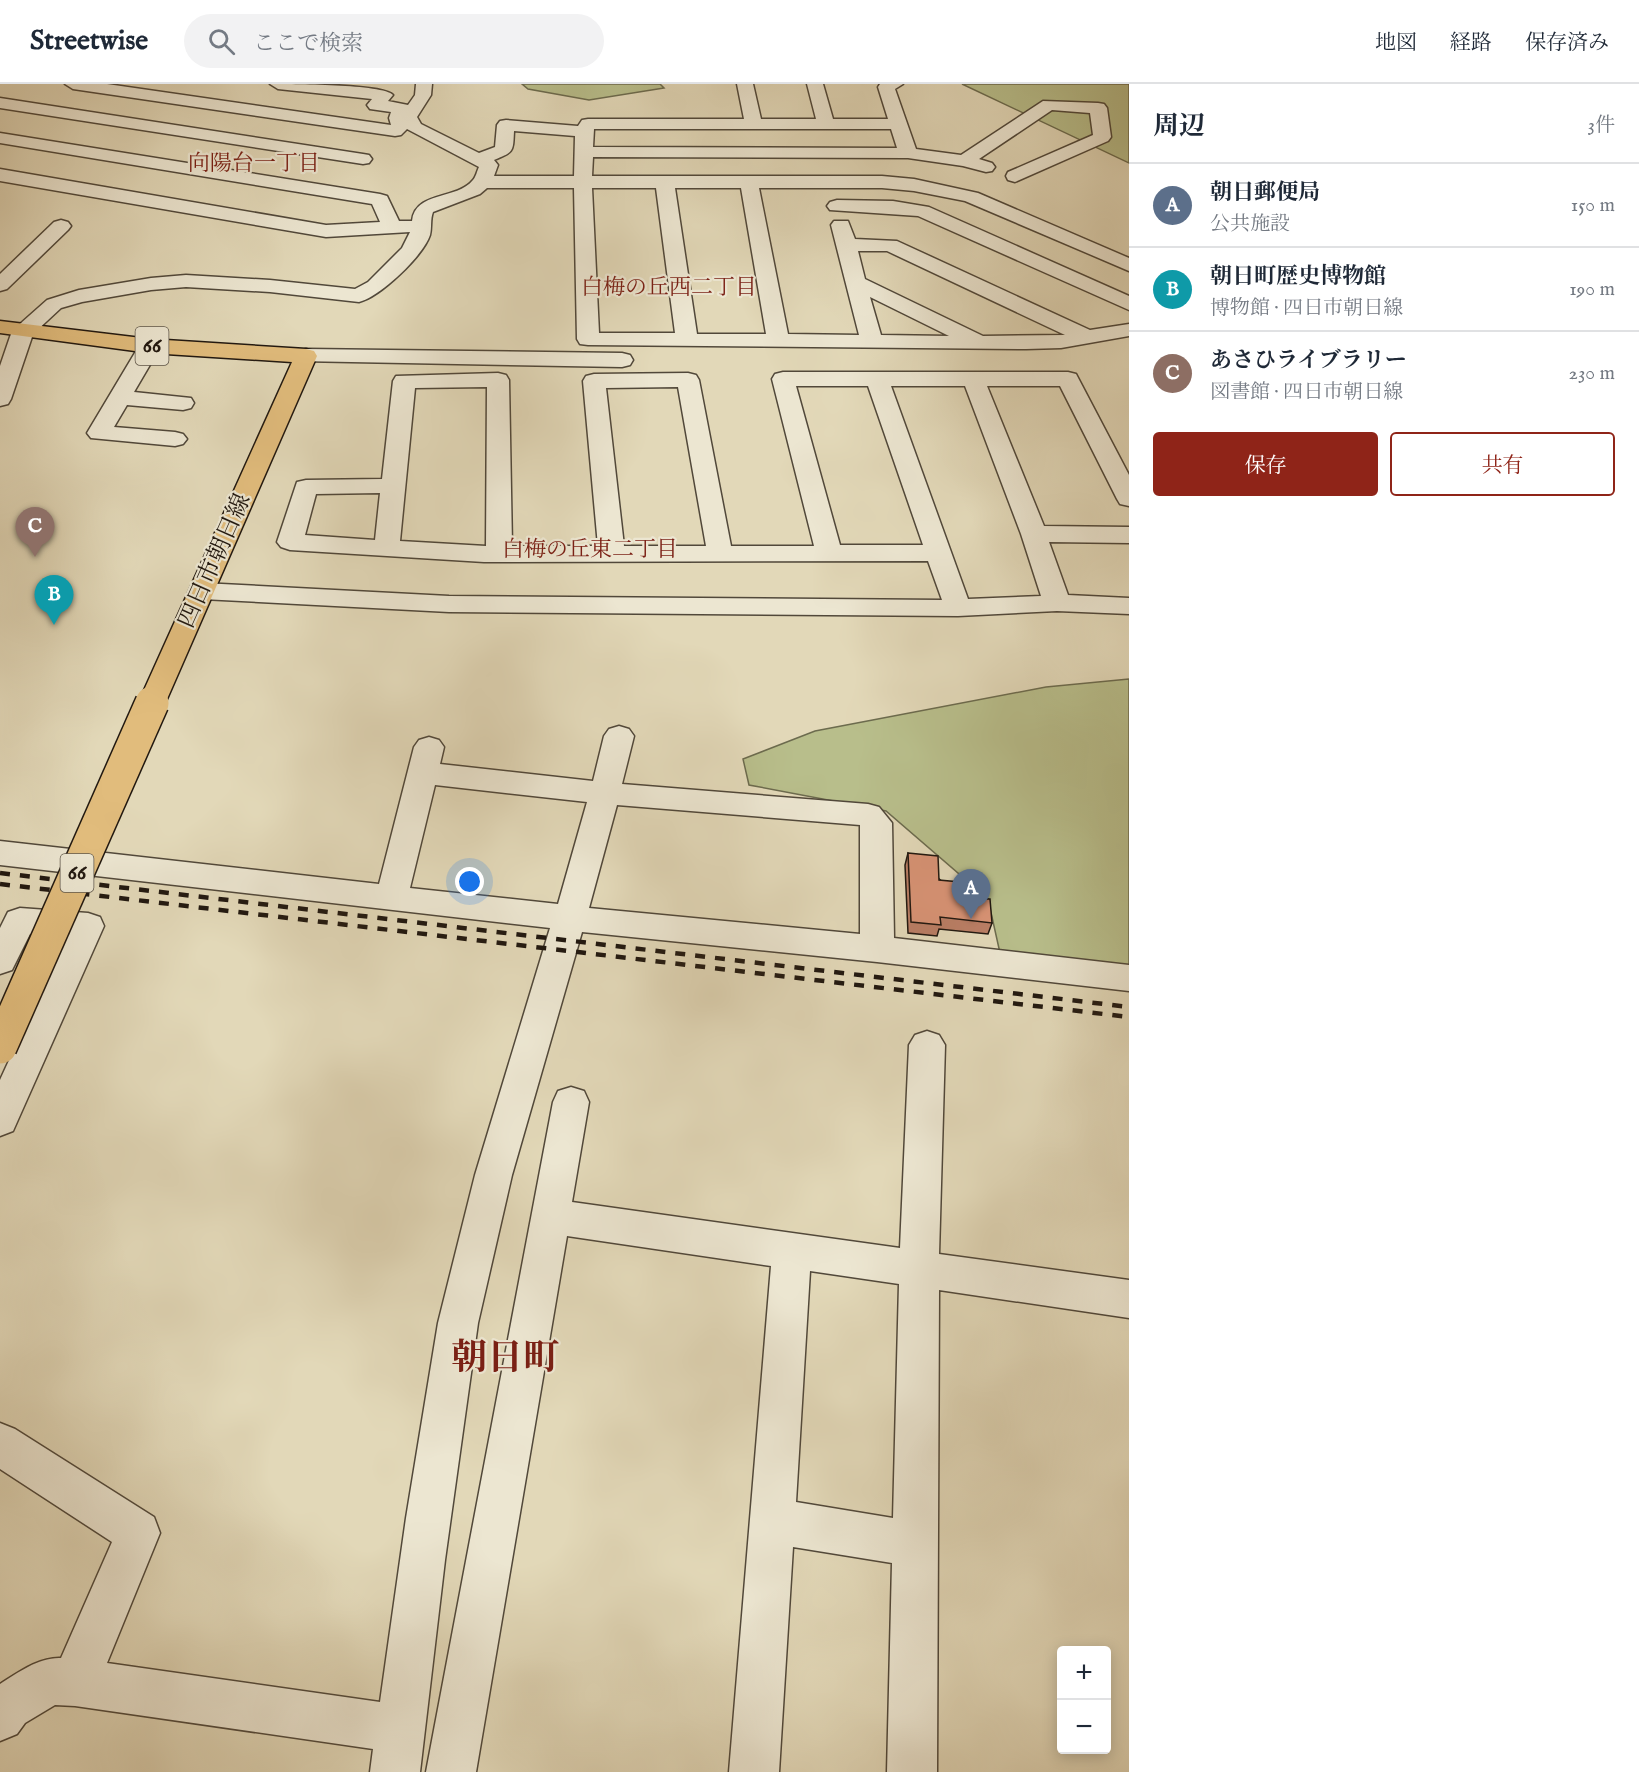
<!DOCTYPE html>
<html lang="ja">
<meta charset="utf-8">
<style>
body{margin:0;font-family:"IM FELL English","Noto Serif JP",serif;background:#f2f2f3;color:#1f2937}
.controls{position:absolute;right:18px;bottom:18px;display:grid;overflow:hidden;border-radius:6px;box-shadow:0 3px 15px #0003}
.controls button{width:54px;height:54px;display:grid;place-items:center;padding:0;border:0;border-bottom:2px solid #e0e1e3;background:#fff;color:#1f2937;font:30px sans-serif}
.you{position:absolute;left:470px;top:798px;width:21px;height:21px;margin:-15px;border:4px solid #fff;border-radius:50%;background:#1a73e8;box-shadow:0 0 0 9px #1a73e833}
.badge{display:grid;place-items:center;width:39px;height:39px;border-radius:50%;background:#8f2418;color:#fff;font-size:20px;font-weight:700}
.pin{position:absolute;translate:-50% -50px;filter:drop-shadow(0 2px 3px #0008)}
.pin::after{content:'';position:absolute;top:32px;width:21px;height:18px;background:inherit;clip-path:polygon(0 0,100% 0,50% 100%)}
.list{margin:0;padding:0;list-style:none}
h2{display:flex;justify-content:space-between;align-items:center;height:78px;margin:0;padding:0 24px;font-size:26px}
h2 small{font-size:20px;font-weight:400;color:#747a83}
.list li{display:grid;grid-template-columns:39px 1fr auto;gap:18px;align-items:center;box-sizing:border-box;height:84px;padding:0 24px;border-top:2px solid #e0e1e3}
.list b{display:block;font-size:22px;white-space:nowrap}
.list p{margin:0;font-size:20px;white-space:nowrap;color:#747a83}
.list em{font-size:20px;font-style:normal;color:#747a83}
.actions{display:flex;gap:12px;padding:18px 24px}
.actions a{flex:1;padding:14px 0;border:2px solid #8f2418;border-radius:6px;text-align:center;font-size:21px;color:#8f2418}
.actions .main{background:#8f2418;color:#fff}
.icon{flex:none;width:33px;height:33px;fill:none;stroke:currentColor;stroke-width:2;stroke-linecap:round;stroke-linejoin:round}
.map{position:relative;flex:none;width:1129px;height:1688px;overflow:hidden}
header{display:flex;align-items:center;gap:36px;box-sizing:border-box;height:84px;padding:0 30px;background:#fff;border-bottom:2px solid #e0e1e3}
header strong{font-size:28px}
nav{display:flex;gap:33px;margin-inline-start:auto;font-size:21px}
.search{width:420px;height:54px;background:#f2f2f3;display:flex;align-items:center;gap:15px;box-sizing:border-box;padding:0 21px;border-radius:33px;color:#747a83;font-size:22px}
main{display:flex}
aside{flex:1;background:#fff}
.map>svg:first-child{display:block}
.green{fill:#b8be8b;stroke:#6c6b4e;stroke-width:1.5}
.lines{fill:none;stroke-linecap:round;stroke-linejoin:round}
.minor-casing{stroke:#51483a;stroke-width:3}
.major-casing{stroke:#211810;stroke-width:3}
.minor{fill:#ece6d1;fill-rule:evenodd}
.major{fill:#e1bc7c;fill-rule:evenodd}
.rail{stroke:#211810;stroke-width:4.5;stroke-dasharray:10 10;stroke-linecap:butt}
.major-bridge-far1-casing{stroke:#211810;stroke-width:27;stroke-linecap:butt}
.major-bridge-casing{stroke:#211810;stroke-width:36;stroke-linecap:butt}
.major-bridge-far1{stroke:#e1bc7c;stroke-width:25}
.major-bridge{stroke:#e1bc7c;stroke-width:33}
.wall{fill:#ba7e65;stroke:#211810;stroke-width:1.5}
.building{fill:#d89375;stroke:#211810;stroke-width:1.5}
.labels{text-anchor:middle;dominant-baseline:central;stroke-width:4.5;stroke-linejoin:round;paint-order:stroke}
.far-neighbourhood-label{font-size:22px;fill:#7a1f14;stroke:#ece6d1}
.shield{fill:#ece6d1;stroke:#5e564a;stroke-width:1.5}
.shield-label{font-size:22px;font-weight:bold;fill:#211810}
.street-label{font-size:24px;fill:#211810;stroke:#ece6d1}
.near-district-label{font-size:36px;font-weight:bold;fill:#7a1f14;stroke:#ece6d1}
</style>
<header>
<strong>Streetwise</strong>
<div class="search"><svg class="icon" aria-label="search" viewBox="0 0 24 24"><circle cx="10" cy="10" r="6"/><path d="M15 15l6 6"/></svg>ここで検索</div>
<nav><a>地図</a><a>経路</a><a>保存済み</a></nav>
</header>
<main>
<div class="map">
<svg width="1129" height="1688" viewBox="0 0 1129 1688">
<rect width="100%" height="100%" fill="#e2d8b8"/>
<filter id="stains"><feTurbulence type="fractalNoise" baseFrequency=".00333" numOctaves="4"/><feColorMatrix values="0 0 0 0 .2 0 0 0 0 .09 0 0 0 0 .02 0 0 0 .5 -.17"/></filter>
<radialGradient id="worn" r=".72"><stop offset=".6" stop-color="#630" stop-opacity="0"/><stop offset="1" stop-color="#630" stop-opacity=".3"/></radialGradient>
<g class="green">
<path d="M 522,0 L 660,0 L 664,4 L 589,16 L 528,5 Z"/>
<path d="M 962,0 L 1129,0 L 1129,79 Z"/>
<path d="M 1129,595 L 1129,883 L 1000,869 L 988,815 L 886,727 L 749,701 L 743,675 L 815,647 L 1046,603 Z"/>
</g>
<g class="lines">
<g class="minor-casing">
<g id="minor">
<path d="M 65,0 L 107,0 L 391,41 L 389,34 L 391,28 L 370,25 L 367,21 L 372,15 L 278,5 L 270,0 C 289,0 384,0 393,11 L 388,17 L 408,21 L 415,11 L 416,0 L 432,0 L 431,11 L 417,33 L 421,40 L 479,69 L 495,63 L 497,41 L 500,37 L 506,36 L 578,42 L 582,36 L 588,35 L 744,35 L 737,0 L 753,0 L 761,35 L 816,35 L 807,0 L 823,0 L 833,35 L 888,35 L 878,3 L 880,0 L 903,0 L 895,5 L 916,65 L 961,71 L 1043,17 L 1098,19 L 1104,20 L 1107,24 L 1111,53 L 1108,57 L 1015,98 L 1008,96 L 1006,92 L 1008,88 L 1093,51 L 1090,29 L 1052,26 L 979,75 L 992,79 L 995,83 L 992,87 L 986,88 L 963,82 L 908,74 L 593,73 L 592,92 L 882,92 L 914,95 L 978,109 L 1129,174 L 1129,187 L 965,117 L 914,107 L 882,104 L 759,104 L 788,250 L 859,251 L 831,141 L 834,137 L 848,137 L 855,155 L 897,157 L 1090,246 L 1129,240 L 1129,252 L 1061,264 L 1026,265 L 588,261 L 580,260 L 577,255 L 574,104 L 487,104 L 480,110 L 433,128 C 430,136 432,143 430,151 C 423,172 380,213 359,218 L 270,208 L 186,203 L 151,206 L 82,218 L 61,224 L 33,250 L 11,315 L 8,320 L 0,322 L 0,282 L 12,247 L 47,216 L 79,206 L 151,194 L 186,191 L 270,196 L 355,205 L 368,198 L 402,164 L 410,148 L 326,153 L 0,97 L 0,85 L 326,141 L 380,138 L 372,120 L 0,59 L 0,49 L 380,110 L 387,112 L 399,137 L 412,137 C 415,107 457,116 473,96 C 476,93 477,87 479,83 L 407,45 L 401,51 L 395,52 L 73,5 ZM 594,45 L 891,45 L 897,64 L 593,63 ZM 514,47 L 575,52 L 574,92 L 494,92 L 498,81 L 494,76 C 514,68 513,68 514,47 ZM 592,104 L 656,104 L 675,249 L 599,249 ZM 675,104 L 741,104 L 766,250 L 697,250 ZM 858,167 L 887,167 L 1065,251 L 983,252 L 865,195 ZM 870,213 L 949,252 L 881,251 Z"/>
<path d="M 0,14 L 363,70 L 369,71 L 372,75 L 369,79 L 363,80 L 0,24 Z"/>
<path d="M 837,116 L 893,117 L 929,123 L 1129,212 L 1129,226 L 918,132 L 830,126 L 827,122 L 830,118 Z"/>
<path d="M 61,136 L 68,138 L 71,142 L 68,146 L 7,205 L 0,207 L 0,190 L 54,138 Z"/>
<path d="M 150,255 L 158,257 L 161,262 L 134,308 L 191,314 L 194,319 L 191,324 L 183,326 L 127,321 L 114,343 L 175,348 L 183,350 L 187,355 L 183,360 L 175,362 L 91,354 L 87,349 L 142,257 Z"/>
<path d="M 306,265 L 622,269 L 630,271 L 633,276 L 630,281 L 622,283 L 298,277 L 295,272 L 298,267 Z"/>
<path d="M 783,288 L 1068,288 L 1076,290 L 1129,391 L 1129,422 L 1120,420 L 1117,415 L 1060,302 L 987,302 L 1044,442 L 1129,443 L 1129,459 L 1049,458 L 1068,511 L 1129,514 L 1129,530 L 1057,527 L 958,532 L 449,528 L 202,515 L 193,513 L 189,507 L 193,501 L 202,499 L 449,512 L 942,516 L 928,477 L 484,478 L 290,466 L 281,463 L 277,458 L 297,398 L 306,396 L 382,395 L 393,297 L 396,292 L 498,289 L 506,291 L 509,296 L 512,462 L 598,462 L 583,297 L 586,292 L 594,290 L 688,289 L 696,291 L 699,296 L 731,462 L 814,462 L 772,295 L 775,290 ZM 796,302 L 868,302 L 923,461 L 840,461 ZM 891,302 L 965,302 L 1021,450 L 1041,512 L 968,515 ZM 487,303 L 486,462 L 400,457 L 415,304 ZM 678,303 L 706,462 L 624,462 L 606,304 ZM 380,409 L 375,456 L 305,451 L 316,410 Z"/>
<path d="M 619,642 L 629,645 L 634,652 L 622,700 L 868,720 L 879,723 L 892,739 L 894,854 L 1129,881 L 1129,907 L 877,878 L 582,848 L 512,1091 L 478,1239 L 445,1476 L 420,1688 L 370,1688 L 373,1665 L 75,1622 L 55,1621 L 25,1639 L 17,1650 L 0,1657 L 0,1600 C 19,1588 39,1573 61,1574 L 112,1458 L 0,1385 L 0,1339 L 15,1345 L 154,1433 L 160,1449 L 107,1579 L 380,1618 L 406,1434 L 438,1239 L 475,1091 L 550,844 L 0,781 L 0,757 L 379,800 L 414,663 L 419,656 L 429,653 L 439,656 L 444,663 L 440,680 L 593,697 L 604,652 L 609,645 ZM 435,701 L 587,718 L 558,820 L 410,804 ZM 617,721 L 860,741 L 860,850 L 589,824 Z"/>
<path d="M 20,824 L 88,829 L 100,833 L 104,842 L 13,1047 L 0,1052 L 0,996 L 66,853 L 30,850 L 12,886 L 0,890 L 0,844 L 8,828 Z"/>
<path d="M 927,947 L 939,951 L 945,961 L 939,1170 L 1129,1196 L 1129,1234 L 939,1206 L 937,1688 L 887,1688 L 892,1479 L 793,1463 L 779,1688 L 729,1688 L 771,1182 L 567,1152 L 476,1688 L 426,1688 L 553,1018 L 558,1007 L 571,1003 L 584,1007 L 589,1018 L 572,1118 L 900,1164 L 909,961 L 915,951 ZM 810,1187 L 899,1200 L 893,1434 L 796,1418 Z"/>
</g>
</g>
<g class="major-casing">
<path id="major" d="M 0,237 L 150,255 L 306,265 L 314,267 L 317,272 L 164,622 L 154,624 L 144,622 L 140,615 L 292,278 L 150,269 L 0,249 Z"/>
</g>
<use href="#minor" class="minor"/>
<use href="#major" class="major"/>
<g class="rail">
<path d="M 0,789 L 1129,923"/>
<path d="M 0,800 L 1129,933"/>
</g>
<g class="major-bridge-far1-casing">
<path id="major-bridge-far1" d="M 151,621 L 154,615"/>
</g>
<g class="major-bridge-casing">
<path id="major-bridge" d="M 0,963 L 152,619"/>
</g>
<use href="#major-bridge-far1" class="major-bridge-far1"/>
<use href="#major-bridge" class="major-bridge"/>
</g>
<path class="wall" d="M 908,769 L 992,839 L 988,850 L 939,845 L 937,852 L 908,849 L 905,781 Z"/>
<path class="building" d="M 908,769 L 938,772 L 939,796 L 982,800 L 983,815 L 990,815 L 992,839 L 940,833 L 941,841 L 911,838 Z"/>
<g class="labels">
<g class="far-neighbourhood-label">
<text x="254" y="80">向陽台一丁目</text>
<text x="669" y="204">白梅の丘西二丁目</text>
<text x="590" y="466">白梅の丘東二丁目</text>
</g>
<g class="shield">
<rect x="135.5" y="243" width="33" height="38" rx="4.5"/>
<rect x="60.5" y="770" width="33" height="38" rx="4.5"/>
</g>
<g class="shield-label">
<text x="152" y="262">66</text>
<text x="77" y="789">66</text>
</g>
<g class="street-label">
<text transform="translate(215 477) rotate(-66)">四日市朝日線</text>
</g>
<g class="near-district-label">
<text x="505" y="1275">朝日町</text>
</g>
</g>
<rect width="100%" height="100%" filter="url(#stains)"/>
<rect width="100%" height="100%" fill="url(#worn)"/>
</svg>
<div class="controls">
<button>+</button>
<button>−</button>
</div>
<div class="you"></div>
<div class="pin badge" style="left:971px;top:835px;background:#5c6f8a">A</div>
<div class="pin badge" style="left:54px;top:541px;background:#0f9aa8">B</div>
<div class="pin badge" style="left:35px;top:473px;background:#8d6e63">C</div>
</div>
<aside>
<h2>周辺<small>3件</small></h2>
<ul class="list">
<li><span class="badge" style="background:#5c6f8a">A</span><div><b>朝日郵便局</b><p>公共施設</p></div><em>150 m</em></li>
<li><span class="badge" style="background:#0f9aa8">B</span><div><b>朝日町歴史博物館</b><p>博物館 · 四日市朝日線</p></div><em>190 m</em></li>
<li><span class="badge" style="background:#8d6e63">C</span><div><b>あさひライブラリー</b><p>図書館 · 四日市朝日線</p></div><em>230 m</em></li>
</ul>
<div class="actions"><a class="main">保存</a><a>共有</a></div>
</aside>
</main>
